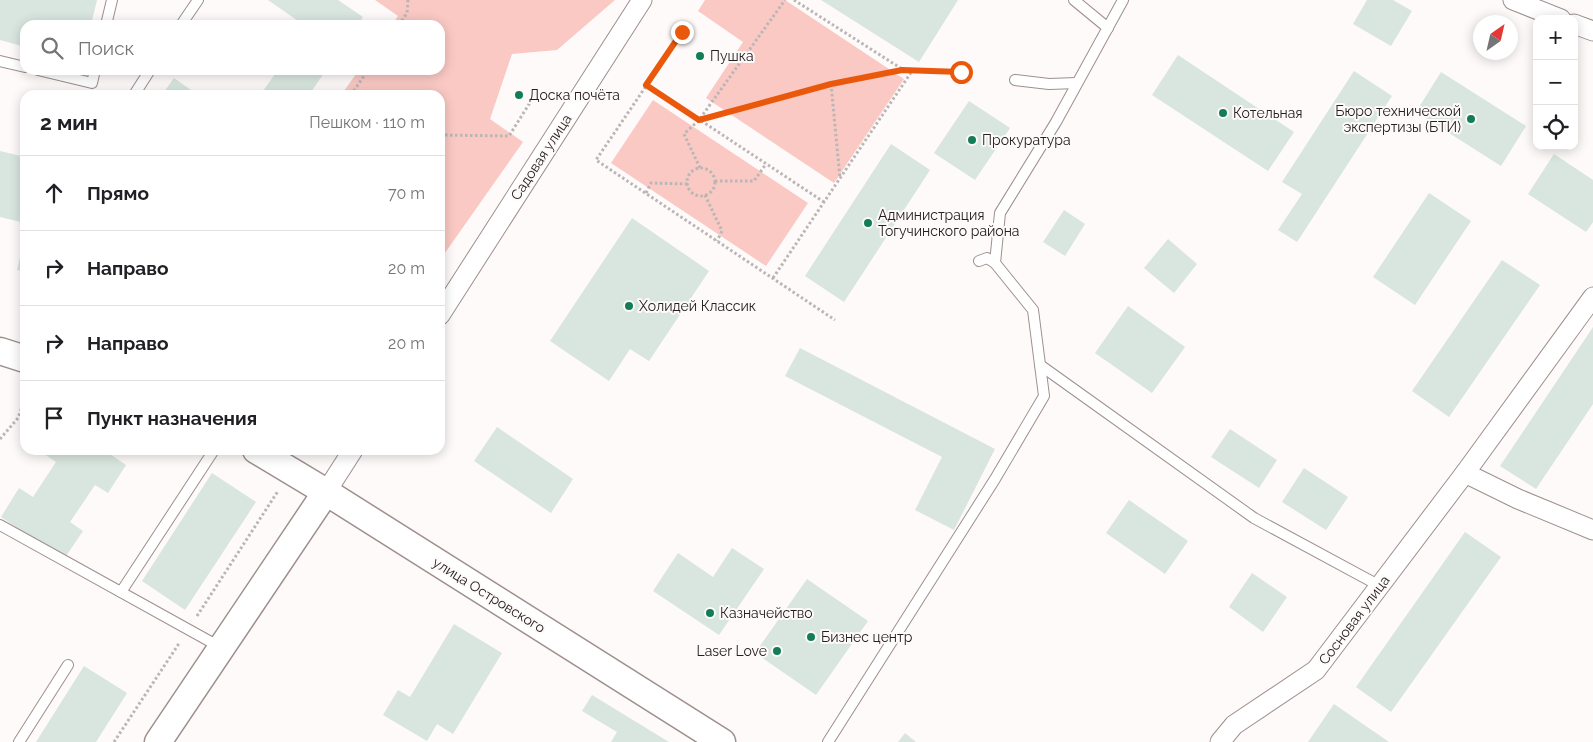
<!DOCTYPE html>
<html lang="ru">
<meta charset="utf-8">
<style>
body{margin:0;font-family:Raleway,sans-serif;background:#f6f6f6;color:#202124}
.controls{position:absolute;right:15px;top:15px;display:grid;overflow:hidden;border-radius:10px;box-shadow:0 2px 12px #0003}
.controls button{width:45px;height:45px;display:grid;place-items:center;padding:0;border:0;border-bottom:1px solid #e0e0e0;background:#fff;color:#202124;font:25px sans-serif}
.compass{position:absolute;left:1473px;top:15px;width:45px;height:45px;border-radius:50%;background:#fff;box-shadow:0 2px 12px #0003;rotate:34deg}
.stop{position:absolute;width:15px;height:15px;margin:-11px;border:4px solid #ea580c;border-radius:50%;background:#fff}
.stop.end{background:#ea580c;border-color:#fff;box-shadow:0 1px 5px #0008}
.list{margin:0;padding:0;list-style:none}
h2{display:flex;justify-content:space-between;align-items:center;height:65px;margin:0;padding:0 20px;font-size:21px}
h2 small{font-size:16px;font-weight:400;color:#757577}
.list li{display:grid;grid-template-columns:32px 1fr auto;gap:15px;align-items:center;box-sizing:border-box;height:75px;padding:0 20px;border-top:1px solid #e0e0e0}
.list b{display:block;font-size:19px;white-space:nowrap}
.list em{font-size:16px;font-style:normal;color:#757577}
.icon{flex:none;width:28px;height:28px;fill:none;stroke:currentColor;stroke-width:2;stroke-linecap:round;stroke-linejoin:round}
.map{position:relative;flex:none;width:1593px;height:742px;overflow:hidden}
.search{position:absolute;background:#fff;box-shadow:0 2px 12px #0003;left:20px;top:20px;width:425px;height:55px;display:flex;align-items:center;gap:12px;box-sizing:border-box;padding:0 18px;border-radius:15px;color:#757577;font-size:19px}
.panel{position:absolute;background:#fff;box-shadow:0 2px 12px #0003;left:20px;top:90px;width:425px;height:365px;border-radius:15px}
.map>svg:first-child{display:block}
.green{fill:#fac9c4}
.building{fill:#d9e6df}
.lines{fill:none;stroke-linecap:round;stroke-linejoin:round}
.lane-casing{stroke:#9e8f8e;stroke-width:12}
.street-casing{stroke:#9e8f8e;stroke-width:21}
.secondary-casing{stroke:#9e8f8e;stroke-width:29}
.path{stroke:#bab6b5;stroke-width:3;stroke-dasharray:2.5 2.5;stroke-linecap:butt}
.lane{stroke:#fff;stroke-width:10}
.street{stroke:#fff;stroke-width:19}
.secondary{stroke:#fff;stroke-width:26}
.route{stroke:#ea580c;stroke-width:6}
.poi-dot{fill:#127d58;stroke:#fdfaf9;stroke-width:2}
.labels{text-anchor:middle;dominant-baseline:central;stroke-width:4;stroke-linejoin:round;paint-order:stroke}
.poi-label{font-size:14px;fill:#25201f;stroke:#fdfaf9;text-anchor:start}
.street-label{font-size:14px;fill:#25201f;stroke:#fdfaf9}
</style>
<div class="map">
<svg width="1593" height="742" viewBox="0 0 1593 742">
<rect width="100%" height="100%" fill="#fdfaf9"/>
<g class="green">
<path d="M 375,0 L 615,0 L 557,50 L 512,54 L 490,119 L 523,142 L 440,260 L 440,95 L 341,95 L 359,70 L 440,70 L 440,25 L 392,25 L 398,16 Z"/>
<path d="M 705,0 L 785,0 L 904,79 L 834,183 L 706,98 L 743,42 L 698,11 Z"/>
<path d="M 653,100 L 808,203 L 766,266 L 611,163 Z"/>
</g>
<g class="building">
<path d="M 0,0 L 97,0 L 91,25 L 25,25 L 25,47 L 0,40 Z"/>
<path d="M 268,0 L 338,0 L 363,17 L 358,25 L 304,25 Z"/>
<path d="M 821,0 L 958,0 L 919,62 Z"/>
<path d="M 1367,0 L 1393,0 L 1412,11 L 1391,46 L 1353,24 Z"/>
<path d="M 1178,55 L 1294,132 L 1268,171 L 1152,95 Z"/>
<path d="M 278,70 L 326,70 L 309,95 L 260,95 Z"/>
<path d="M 1354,71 L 1392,96 L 1297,242 L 1278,230 L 1302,194 L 1282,182 Z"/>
<path d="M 1441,72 L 1526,126 L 1501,166 L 1416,112 Z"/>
<path d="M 174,78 L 198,95 L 162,95 Z"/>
<path d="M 969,101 L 1010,128 L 975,180 L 934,153 Z"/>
<path d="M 891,144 L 930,170 L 844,302 L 805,276 Z"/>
<path d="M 0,151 L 25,157 L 25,223 L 0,217 Z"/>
<path d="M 1554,154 L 1593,180 L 1593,222 L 1586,232 L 1528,194 Z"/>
<path d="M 1429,193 L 1471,221 L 1415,305 L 1373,277 Z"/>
<path d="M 1064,210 L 1085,224 L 1065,256 L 1043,242 Z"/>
<path d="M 632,218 L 709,271 L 649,361 L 630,349 L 609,381 L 550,341 Z"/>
<path d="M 1168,239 L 1197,264 L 1174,293 L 1144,268 Z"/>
<path d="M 24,241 L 25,241 L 25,272 L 17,270 Z"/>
<path d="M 1502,260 L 1540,285 L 1449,417 L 1412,391 Z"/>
<path d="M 1128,306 L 1185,347 L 1152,393 L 1095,353 Z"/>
<path d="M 1593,327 L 1593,404 L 1536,489 L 1500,466 Z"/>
<path d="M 800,348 L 995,449 L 954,530 L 915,510 L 942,457 L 785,376 Z"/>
<path d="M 497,427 L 573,479 L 551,513 L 474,461 Z"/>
<path d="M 1230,429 L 1277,460 L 1259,488 L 1211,457 Z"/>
<path d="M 43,450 L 104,450 L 126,465 L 108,493 L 95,485 L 70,522 L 83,531 L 64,559 L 1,517 L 19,488 L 33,497 L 56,462 L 41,452 Z"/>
<path d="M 1304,468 L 1348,497 L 1326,530 L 1282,502 Z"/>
<path d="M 212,473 L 256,502 L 185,610 L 142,581 Z"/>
<path d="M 1129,500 L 1188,541 L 1165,574 L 1106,533 Z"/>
<path d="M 1465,532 L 1501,557 L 1391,712 L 1356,687 Z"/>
<path d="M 732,548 L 764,569 L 719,635 L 653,591 L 678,553 L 713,577 Z"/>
<path d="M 1252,573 L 1287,597 L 1263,632 L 1229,607 Z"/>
<path d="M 807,579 L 868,621 L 816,695 L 755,653 Z"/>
<path d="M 454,624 L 502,653 L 453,734 L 437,724 L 427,741 L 383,715 L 398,690 L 410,697 Z"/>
<path d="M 84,666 L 127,693 L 96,742 L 36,742 Z"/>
<path d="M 592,695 L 669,742 L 611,742 L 617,732 L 582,711 Z"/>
<path d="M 1334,704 L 1389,742 L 1308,742 Z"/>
<path d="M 905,733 L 916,742 L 898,742 Z"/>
</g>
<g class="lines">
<g class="lane-casing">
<g id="lane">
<path d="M 1074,0 L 1108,28"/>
<path d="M 106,25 L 112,0"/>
<path d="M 181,25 L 198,0"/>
<path d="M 0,61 L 25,67"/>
<path d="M 38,70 L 92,83 L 95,70"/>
<path d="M 1015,80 L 1049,84 L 1077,83"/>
<path d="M 134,95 L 150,70"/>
<path d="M 979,261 L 987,258 L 995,263"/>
<path d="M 1040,365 L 1254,518 L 1380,586"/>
<path d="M 0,525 L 220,647"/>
<path d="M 121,592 L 214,450"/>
<path d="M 19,742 L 68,665"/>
<path d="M 828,742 L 995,479 L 1044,396 L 1033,310 L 995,263 L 1000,213 L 1056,122 L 1123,0"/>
</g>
</g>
<g class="street-casing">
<g id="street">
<path d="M 1513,0 L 1561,19"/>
<path d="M 1574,24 L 1593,31"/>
<path d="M 440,315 L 642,0"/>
<path d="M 1465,473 L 1518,499 L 1593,530"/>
<path d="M 326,492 L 353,450"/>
<path d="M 1220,742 L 1234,725 L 1316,670 L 1465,473 L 1593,297"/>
</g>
</g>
<g class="secondary-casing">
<g id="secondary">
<path d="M 0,351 L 25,359"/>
<path d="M 256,450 L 326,492 L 722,742"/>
<path d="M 158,742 L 326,492"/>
</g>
</g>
<g class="path">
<path d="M 794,0 L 902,69"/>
<path d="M 399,25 L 407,13 L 408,0"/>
<path d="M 682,33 L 596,160 L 835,320"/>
<path d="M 831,84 L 840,178"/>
<path d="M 647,85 L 824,202"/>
<path d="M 351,95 L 368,70"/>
<path d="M 699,120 L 831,84 L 903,69 L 961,72 L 966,71"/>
<path d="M 440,135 L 509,136 L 531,101"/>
<path d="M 700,168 L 684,134 L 699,120 L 785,0"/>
<circle cx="701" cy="182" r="14"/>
<path d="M 715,181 L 754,181 L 766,164"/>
<path d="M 646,193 L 651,183 L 688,184"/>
<path d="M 705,195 L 722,231 L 717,241"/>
<path d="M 773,278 L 912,71"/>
<path d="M 0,439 L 18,418 L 25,399"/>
<path d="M 197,616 L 278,491"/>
<path d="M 114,742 L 180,642"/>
</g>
<use href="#lane" class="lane"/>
<use href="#street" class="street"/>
<use href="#secondary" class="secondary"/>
</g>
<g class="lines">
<path class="route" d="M 682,32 L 646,85 L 699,120 L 831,84 L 902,70 L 961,72"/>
</g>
<g class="poi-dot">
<circle cx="700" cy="56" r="5"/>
<circle cx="519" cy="95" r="5"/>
<circle cx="1223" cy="113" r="5"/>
<circle cx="1471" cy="119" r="5"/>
<circle cx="972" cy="140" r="5"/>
<circle cx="868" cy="223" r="5"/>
<circle cx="629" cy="306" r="5"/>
<circle cx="710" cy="613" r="5"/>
<circle cx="811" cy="637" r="5"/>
<circle cx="777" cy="651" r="5"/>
</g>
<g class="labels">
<g class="poi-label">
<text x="710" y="56">Пушка</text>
<text x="529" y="95">Доска почёта</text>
<text x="1461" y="111" text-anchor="end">Бюро технической<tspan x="1461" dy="16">экспертизы (БТИ)</tspan></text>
<text x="1233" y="113">Котельная</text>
<text x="982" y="140">Прокуратура</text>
<text x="878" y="215">Администрация<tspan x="878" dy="16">Тогучинского района</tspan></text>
<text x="639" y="306">Холидей Классик</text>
<text x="720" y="613">Казначейство</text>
<text x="821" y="637">Бизнес центр</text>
<text x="767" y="651" text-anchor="end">Laser Love</text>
</g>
<g class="street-label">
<text transform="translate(541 157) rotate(-57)">Садовая улица</text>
<text transform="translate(489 595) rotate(32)">улица Островского</text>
<text transform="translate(1354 620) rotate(-53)">Сосновая улица</text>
</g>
</g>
</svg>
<div class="controls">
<button>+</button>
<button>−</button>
<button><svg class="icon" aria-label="locate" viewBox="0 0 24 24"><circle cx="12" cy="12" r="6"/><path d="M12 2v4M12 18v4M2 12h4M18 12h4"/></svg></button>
</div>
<svg class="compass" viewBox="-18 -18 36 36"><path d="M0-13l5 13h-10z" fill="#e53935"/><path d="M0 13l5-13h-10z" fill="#757577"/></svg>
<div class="stop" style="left:961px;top:72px"></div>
<div class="stop end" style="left:682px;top:32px"></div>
<div class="search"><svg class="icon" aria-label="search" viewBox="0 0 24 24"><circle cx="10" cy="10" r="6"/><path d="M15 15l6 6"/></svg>Поиск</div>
<section class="panel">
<h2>2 мин<small>Пешком · 110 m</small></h2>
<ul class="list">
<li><svg class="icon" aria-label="ahead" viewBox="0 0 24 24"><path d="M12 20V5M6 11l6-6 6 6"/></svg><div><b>Прямо</b></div><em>70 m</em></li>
<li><svg class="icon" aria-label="right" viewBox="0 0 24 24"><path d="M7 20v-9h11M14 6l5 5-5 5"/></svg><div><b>Направо</b></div><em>20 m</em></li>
<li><svg class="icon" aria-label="right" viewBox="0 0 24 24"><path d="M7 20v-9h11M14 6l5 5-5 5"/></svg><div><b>Направо</b></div><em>20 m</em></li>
<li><svg class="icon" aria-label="arrive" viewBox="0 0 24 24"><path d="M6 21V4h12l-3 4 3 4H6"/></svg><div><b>Пункт назначения</b></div></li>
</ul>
</section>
</div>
